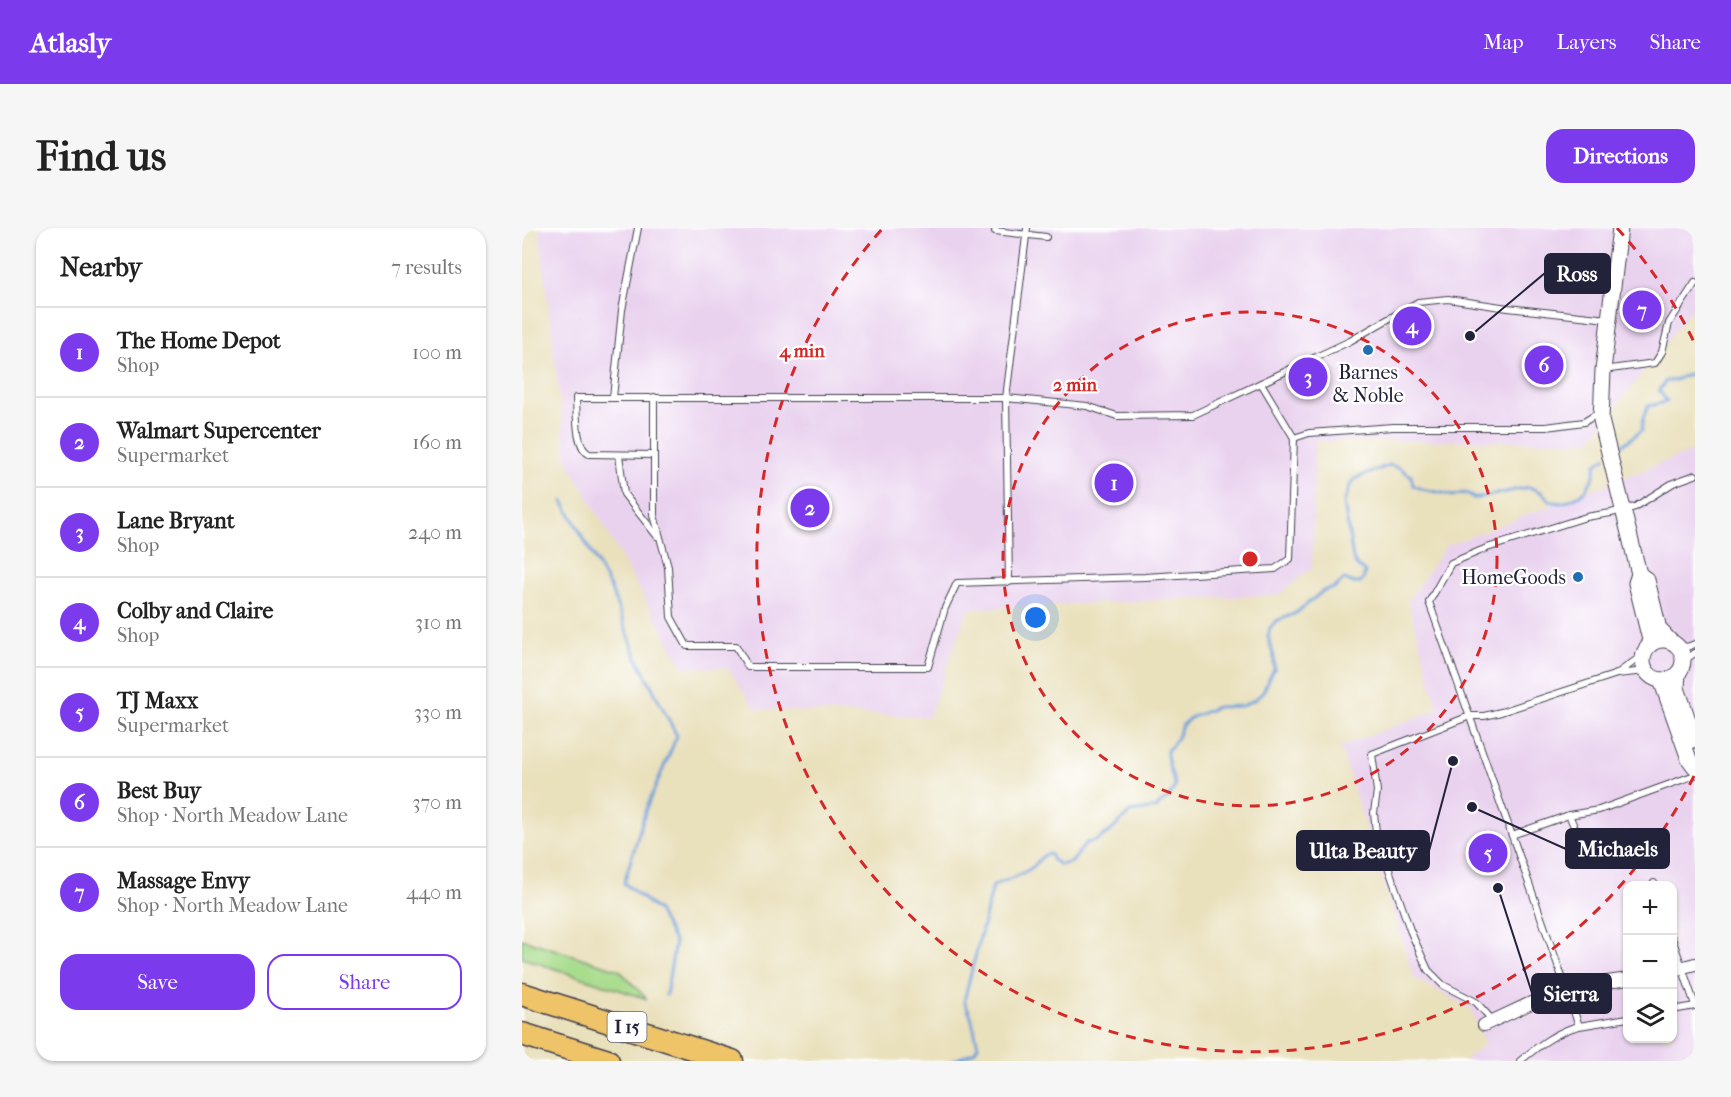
<!DOCTYPE html>
<meta charset="utf-8">
<style>
body{margin:0;font-family:"IM FELL French Canon",serif;background:#f6f6f6;color:#222}
.controls{position:absolute;right:18px;bottom:18px;display:grid;overflow:hidden;border-radius:12px;box-shadow:0 2px 4px #0004}
.controls button{width:54px;height:54px;display:grid;place-items:center;padding:0;border:0;border-bottom:2px solid #e0e0e0;background:#fff;color:#222;font:30px sans-serif}
.you{position:absolute;left:514px;top:390px;width:21px;height:21px;margin:-15px;border:4px solid #fff;border-radius:50%;background:#1a73e8;box-shadow:0 0 0 9px #1a73e833}
.badge{display:grid;place-items:center;width:39px;height:39px;border-radius:50%;background:#7c3aed;color:#fff;font-size:20px;font-weight:700}
.pin{position:absolute;translate:-50% -50%;border:3px solid #fff;box-shadow:0 2px 6px #0006}
.list{margin:0;padding:0;list-style:none}
h2{display:flex;justify-content:space-between;align-items:center;height:78px;margin:0;padding:0 24px;font-size:26px}
h2 small{font-size:20px;font-weight:400;color:#767676}
.list li{display:grid;grid-template-columns:39px 1fr auto;gap:18px;align-items:center;box-sizing:border-box;height:90px;padding:0 24px;border-top:2px solid #e0e0e0}
.list b{display:block;font-size:22px;white-space:nowrap}
.list p{margin:0;font-size:20px;white-space:nowrap;color:#767676}
.list em{font-size:20px;font-style:normal;color:#767676}
.actions{display:flex;gap:12px;padding:18px 24px}
.actions a{flex:1;padding:14px 0;border:2px solid #7c3aed;border-radius:18px;text-align:center;font-size:21px;color:#7c3aed}
.actions .main{background:#7c3aed;color:#fff}
.icon{flex:none;width:33px;height:33px;fill:none;stroke:currentColor;stroke-width:2;stroke-linecap:round;stroke-linejoin:round}
.map{position:relative;flex:none;width:1173px;height:833px;overflow:hidden;border-radius:18px}
header{display:flex;align-items:center;gap:36px;box-sizing:border-box;height:84px;padding:0 30px;background:#7c3aed;color:#fff}
header strong{font-size:28px}
nav{display:flex;gap:33px;margin-inline-start:auto;font-size:21px}
.intro{display:flex;align-items:center;justify-content:space-between;box-sizing:border-box;height:144px;padding:0 36px}
h1{margin:0;font-size:42px}
.button{padding:15px 27px;border-radius:18px;background:#7c3aed;color:#fff;font-size:21px;font-weight:700}
main{display:flex;gap:36px;padding:0 36px}
aside{flex:1;background:#fff;border-radius:18px;box-shadow:0 2px 4px #0004}
.map>svg:first-child{display:block}
.built{fill:#e9d2ee;fill-rule:evenodd}
.green{fill:#a7db8b;stroke:#647e63;stroke-width:1.5}
.lines{fill:none;stroke-linecap:round;stroke-linejoin:round}
.stream{stroke:#709fd9;stroke-width:3}
.service-casing{stroke:#403e4e;stroke-width:8}
.minor-casing{stroke:#403e4e;stroke-width:14}
.tertiary-casing{stroke:#403e4e;stroke-width:17}
.motorway-casing{stroke:#403e4e;stroke-width:25}
.service{stroke:#fff;stroke-width:6}
.minor{stroke:#fff;stroke-width:12}
.tertiary{stroke:#fff;stroke-width:15}
.motorway{stroke:#efc469;stroke-width:22}
.ring{fill:none;stroke:#d62828;stroke-width:3;stroke-dasharray:10 8}
.poi-dot{fill:#1f6fb2;stroke:#fff;stroke-width:2}
.labels{text-anchor:middle;dominant-baseline:central;stroke-width:4.5;stroke-linejoin:round;paint-order:stroke}
.shield{fill:#fff;stroke:#646476;stroke-width:1.5}
.shield-label{font-size:18px;font-weight:bold;fill:#22223b}
.poi-label{font-size:20px;fill:#22223b;stroke:#fff}
.centre{fill:#d62828;stroke:#fff;stroke-width:3}
.ring-label{font-size:18px;text-anchor:middle;font-weight:bold;fill:#d62828;stroke:#fff;stroke-width:4.5;stroke-linejoin:round;paint-order:stroke}
.leader{fill:none;stroke:#22223b;stroke-width:2}
.callout-dot{fill:#22223b;stroke:#fff;stroke-width:2}
.callout{fill:#22223b;stroke:#22223b;stroke-width:2}
.callout-label{font-size:21px;text-anchor:middle;font-weight:bold;fill:#fff}
</style>
<header>
<strong>Atlasly</strong>
<nav><a>Map</a><a>Layers</a><a>Share</a></nav>
</header>
<div class="intro"><h1>Find us</h1><a class="button">Directions</a></div>
<main>
<aside>
<h2>Nearby<small>7 results</small></h2>
<ul class="list">
<li><span class="badge">1</span><div><b>The Home Depot</b><p>Shop</p></div><em>100 m</em></li>
<li><span class="badge">2</span><div><b>Walmart Supercenter</b><p>Supermarket</p></div><em>160 m</em></li>
<li><span class="badge">3</span><div><b>Lane Bryant</b><p>Shop</p></div><em>240 m</em></li>
<li><span class="badge">4</span><div><b>Colby and Claire</b><p>Shop</p></div><em>310 m</em></li>
<li><span class="badge">5</span><div><b>TJ Maxx</b><p>Supermarket</p></div><em>330 m</em></li>
<li><span class="badge">6</span><div><b>Best Buy</b><p>Shop · North Meadow Lane</p></div><em>370 m</em></li>
<li><span class="badge">7</span><div><b>Massage Envy</b><p>Shop · North Meadow Lane</p></div><em>440 m</em></li>
</ul>
<div class="actions"><a class="main">Save</a><a>Share</a></div>
</aside>
<div class="map">
<svg width="1173" height="833" viewBox="0 0 1173 833">
<rect width="100%" height="100%" fill="#fff"/>
<filter id="ink" filterUnits="userSpaceOnUse"><feTurbulence type="fractalNoise" baseFrequency=".0167" numOctaves="2"/><feDisplacementMap in="SourceGraphic" scale="12" xChannelSelector="R" yChannelSelector="G"/><feConvolveMatrix kernelMatrix="1 2 1 2 8 2 1 2 1" color-interpolation-filters="sRGB"/></filter>
<filter id="wash" filterUnits="userSpaceOnUse"><feTurbulence type="fractalNoise" baseFrequency=".008" numOctaves="4" result="noise"/><feDisplacementMap in="SourceGraphic" scale="24" xChannelSelector="R" yChannelSelector="G"/><feGaussianBlur stdDeviation="1.35" result="paint"/><feColorMatrix in="noise" values="0 0 0 0 0 0 0 0 0 0 0 0 0 0 0 0 0 1.4 0 .05"/><feComposite in="paint" operator="in"/></filter>
<g filter="url(#wash)">
<rect width="100%" height="100%" fill="#e9e0bc"/>
<g class="built">
<path d="M 17,0 L 1173,0 L 1173,77 L 1067,213 L 793,213 L 790,340 L 756,367 L 446,381 L 407,489 L 233,481 L 206,440 L 161,439 L 45,232 Z"/>
<path d="M 1173,222 L 1173,833 L 942,833 L 963,815 L 948,780 L 892,750 L 818,519 L 916,481 L 886,373 L 924,318 ZM 1106,658 L 1150,658 L 1150,810 L 1106,810 Z"/>
</g>
<path class="green" d="M 0,711 L 97,742 L 125,771 L 0,730 Z"/>
<g class="lines">
<g class="stream">
<path d="M 1092,223 L 1119,203 L 1121,190 L 1126,178 L 1145,174 L 1137,162 L 1144,153 C 1155,154 1161,146 1173,145"/>
<path d="M 41,273 L 88,359 L 115,430 L 155,508 L 124,581 L 102,655 L 136,683 L 153,715 L 144,767"/>
<path d="M 431,833 L 452,824 L 456,818 L 449,788 L 442,773 L 471,658 C 482,652 504,646 513,637 C 519,631 518,627 528,626 L 530,631 L 538,637 L 550,634 L 564,615 L 574,613 L 590,602 L 608,584 L 635,580 L 637,576 L 646,570 L 653,559 C 651,547 644,534 645,522 L 650,518 L 655,510 L 660,497 L 668,490 L 695,479 L 720,478 L 734,471 L 741,464 L 752,441 L 752,429 L 746,409 L 748,400 L 754,393 L 774,385 L 801,363 L 813,360 L 822,351 L 832,355 L 838,355 L 841,352 L 843,344 L 834,337 L 831,331 L 822,275 L 828,258 L 834,250 L 868,237 L 878,240 L 889,248 L 891,257 C 903,265 918,262 930,268 C 937,266 945,262 951,270 L 956,270 L 1007,259 L 1019,264 L 1029,273 L 1037,275 L 1043,274 L 1058,267 L 1064,262 L 1072,248 L 1074,236 L 1084,229"/>
</g>
</g>
</g>
<g filter="url(#ink)">
<g class="lines">
<g class="service-casing">
<g id="service">
<path d="M 473,3 L 524,9"/>
<path d="M 1081,142 L 1133,135 L 1140,124 L 1147,95 L 1173,55"/>
<path d="M 132,169 L 132,287 L 146,339 L 149,389 L 165,418 L 214,418 L 226,439 L 406,439 L 423,380 L 435,355 L 623,349 L 753,341 L 768,331 L 772,210 L 739,155"/>
<path d="M 91,170 L 100,82 L 116,0"/>
<path d="M 772,210 L 787,205 L 871,199 L 1024,199 L 1062,194 L 1078,184"/>
<path d="M 97,227 L 102,266 L 135,308"/>
<path d="M 132,227 L 67,226 C 53,219 55,185 54,170 L 484,170 L 565,178 L 595,188 L 671,187 L 828,113 L 896,74 L 926,71 L 986,80 L 1086,91"/>
<path d="M 487,354 L 484,170 L 505,0"/>
<path d="M 1153,416 L 1165,419 L 1173,416"/>
<path d="M 1161,433 L 1173,425"/>
<path d="M 1096,445 L 1121,427"/>
<path d="M 1047,587 L 1059,614"/>
<path d="M 990,607 L 1047,587 L 1077,582 L 1173,547"/>
<path d="M 1132,655 L 1133,658"/>
<path d="M 1150,710 L 1173,777"/>
<path d="M 1150,782 L 1173,778"/>
<path d="M 971,793 L 954,774 L 921,757 L 906,742 L 888,702 L 854,604 L 852,585 L 855,563 L 850,526 L 948,488 L 962,488 L 979,484 L 1095,446 L 1124,443"/>
<path d="M 1057,798 L 1106,790"/>
<path d="M 998,833 C 1015,819 1035,803 1057,798 L 1031,723 L 907,374 L 929,335 L 965,320 L 1064,289 L 1089,285 L 1113,279 L 1151,255 L 1173,247"/>
</g>
</g>
<g class="minor-casing">
<g id="minor">
<path d="M 1150,742 L 1173,736"/>
<path d="M 962,797 L 1024,768 L 1059,758 L 1106,751"/>
</g>
</g>
<g class="tertiary-casing">
<g id="tertiary">
<path d="M 1098,0 L 1081,142 L 1079,192 L 1117,346 L 1114,355 L 1129,416"/>
<path d="M 1117,346 L 1125,352 L 1137,401 L 1148,413"/>
<circle cx="1141" cy="432" r="20"/>
<path d="M 1156,445 L 1155,460 L 1173,512"/>
<path d="M 1139,452 L 1167,531 L 1173,539"/>
</g>
</g>
<g class="motorway-casing">
<g id="motorway">
<path d="M 0,766 L 210,833"/>
<path d="M 0,806 L 86,833"/>
</g>
</g>
<use href="#service" class="service"/>
<use href="#minor" class="minor"/>
<use href="#tertiary" class="tertiary"/>
<use href="#motorway" class="motorway"/>
</g>
</g>
<g class="ring">
<circle cx="728" cy="331" r="247"/>
<path d="M1172 548A494 494 0 1 1 361 0M1095 0A494 494 0 0 1 1172 114"/>
</g>
<g class="poi-dot">
<circle cx="846" cy="122" r="6"/>
<circle cx="1056" cy="349" r="6"/>
</g>
<g class="labels">
<rect class="shield" x="85.5" y="784" width="39" height="30" rx="4.5"/>
<g class="shield-label">
<text x="105" y="799">I 15</text>
</g>
<g class="poi-label">
<text x="846" y="144">Barnes<tspan x="846" dy="23">&amp; Noble</tspan></text>
<text x="1044" y="349" text-anchor="end">HomeGoods</text>
</g>
</g>
<circle cx="728" cy="331" r="9" class="centre"/>
<g class="ring-label">
<text x="280" y="129">4 min</text>
<text x="553" y="163">2 min</text>
</g>
<path class="leader" d="M948 108L1023 45M950 579L1044 621M931 533L907 623M976 660L1010 765"/>
<g class="callout-dot">
<circle cx="948" cy="108" r="6"/>
<circle cx="950" cy="579" r="6"/>
<circle cx="931" cy="533" r="6"/>
<circle cx="976" cy="660" r="6"/>
</g>
<g class="callout">
<rect x="1023" y="26" width="65" height="39" rx="6"/>
<rect x="1044" y="601" width="103" height="39" rx="6"/>
<rect x="775" y="603" width="132" height="39" rx="6"/>
<rect x="1010" y="746" width="79" height="39" rx="6"/>
</g>
<g class="callout-label">
<text x="1055" y="53">Ross</text>
<text x="1096" y="628">Michaels</text>
<text x="841" y="630">Ulta Beauty</text>
<text x="1049" y="773">Sierra</text>
</g>
</svg>
<div class="controls">
<button>+</button>
<button>−</button>
<button><svg class="icon" aria-label="layers" viewBox="0 0 24 24"><path d="M12 4l9 5-9 5-9-5zM3 14l9 5 9-5"/></svg></button>
</div>
<div class="you"></div>
<div class="pin badge" style="left:592px;top:255px">1</div>
<div class="pin badge" style="left:288px;top:280px">2</div>
<div class="pin badge" style="left:786px;top:149px">3</div>
<div class="pin badge" style="left:890px;top:98px">4</div>
<div class="pin badge" style="left:966px;top:625px">5</div>
<div class="pin badge" style="left:1022px;top:137px">6</div>
<div class="pin badge" style="left:1120px;top:82px">7</div>
</div>
</main>
